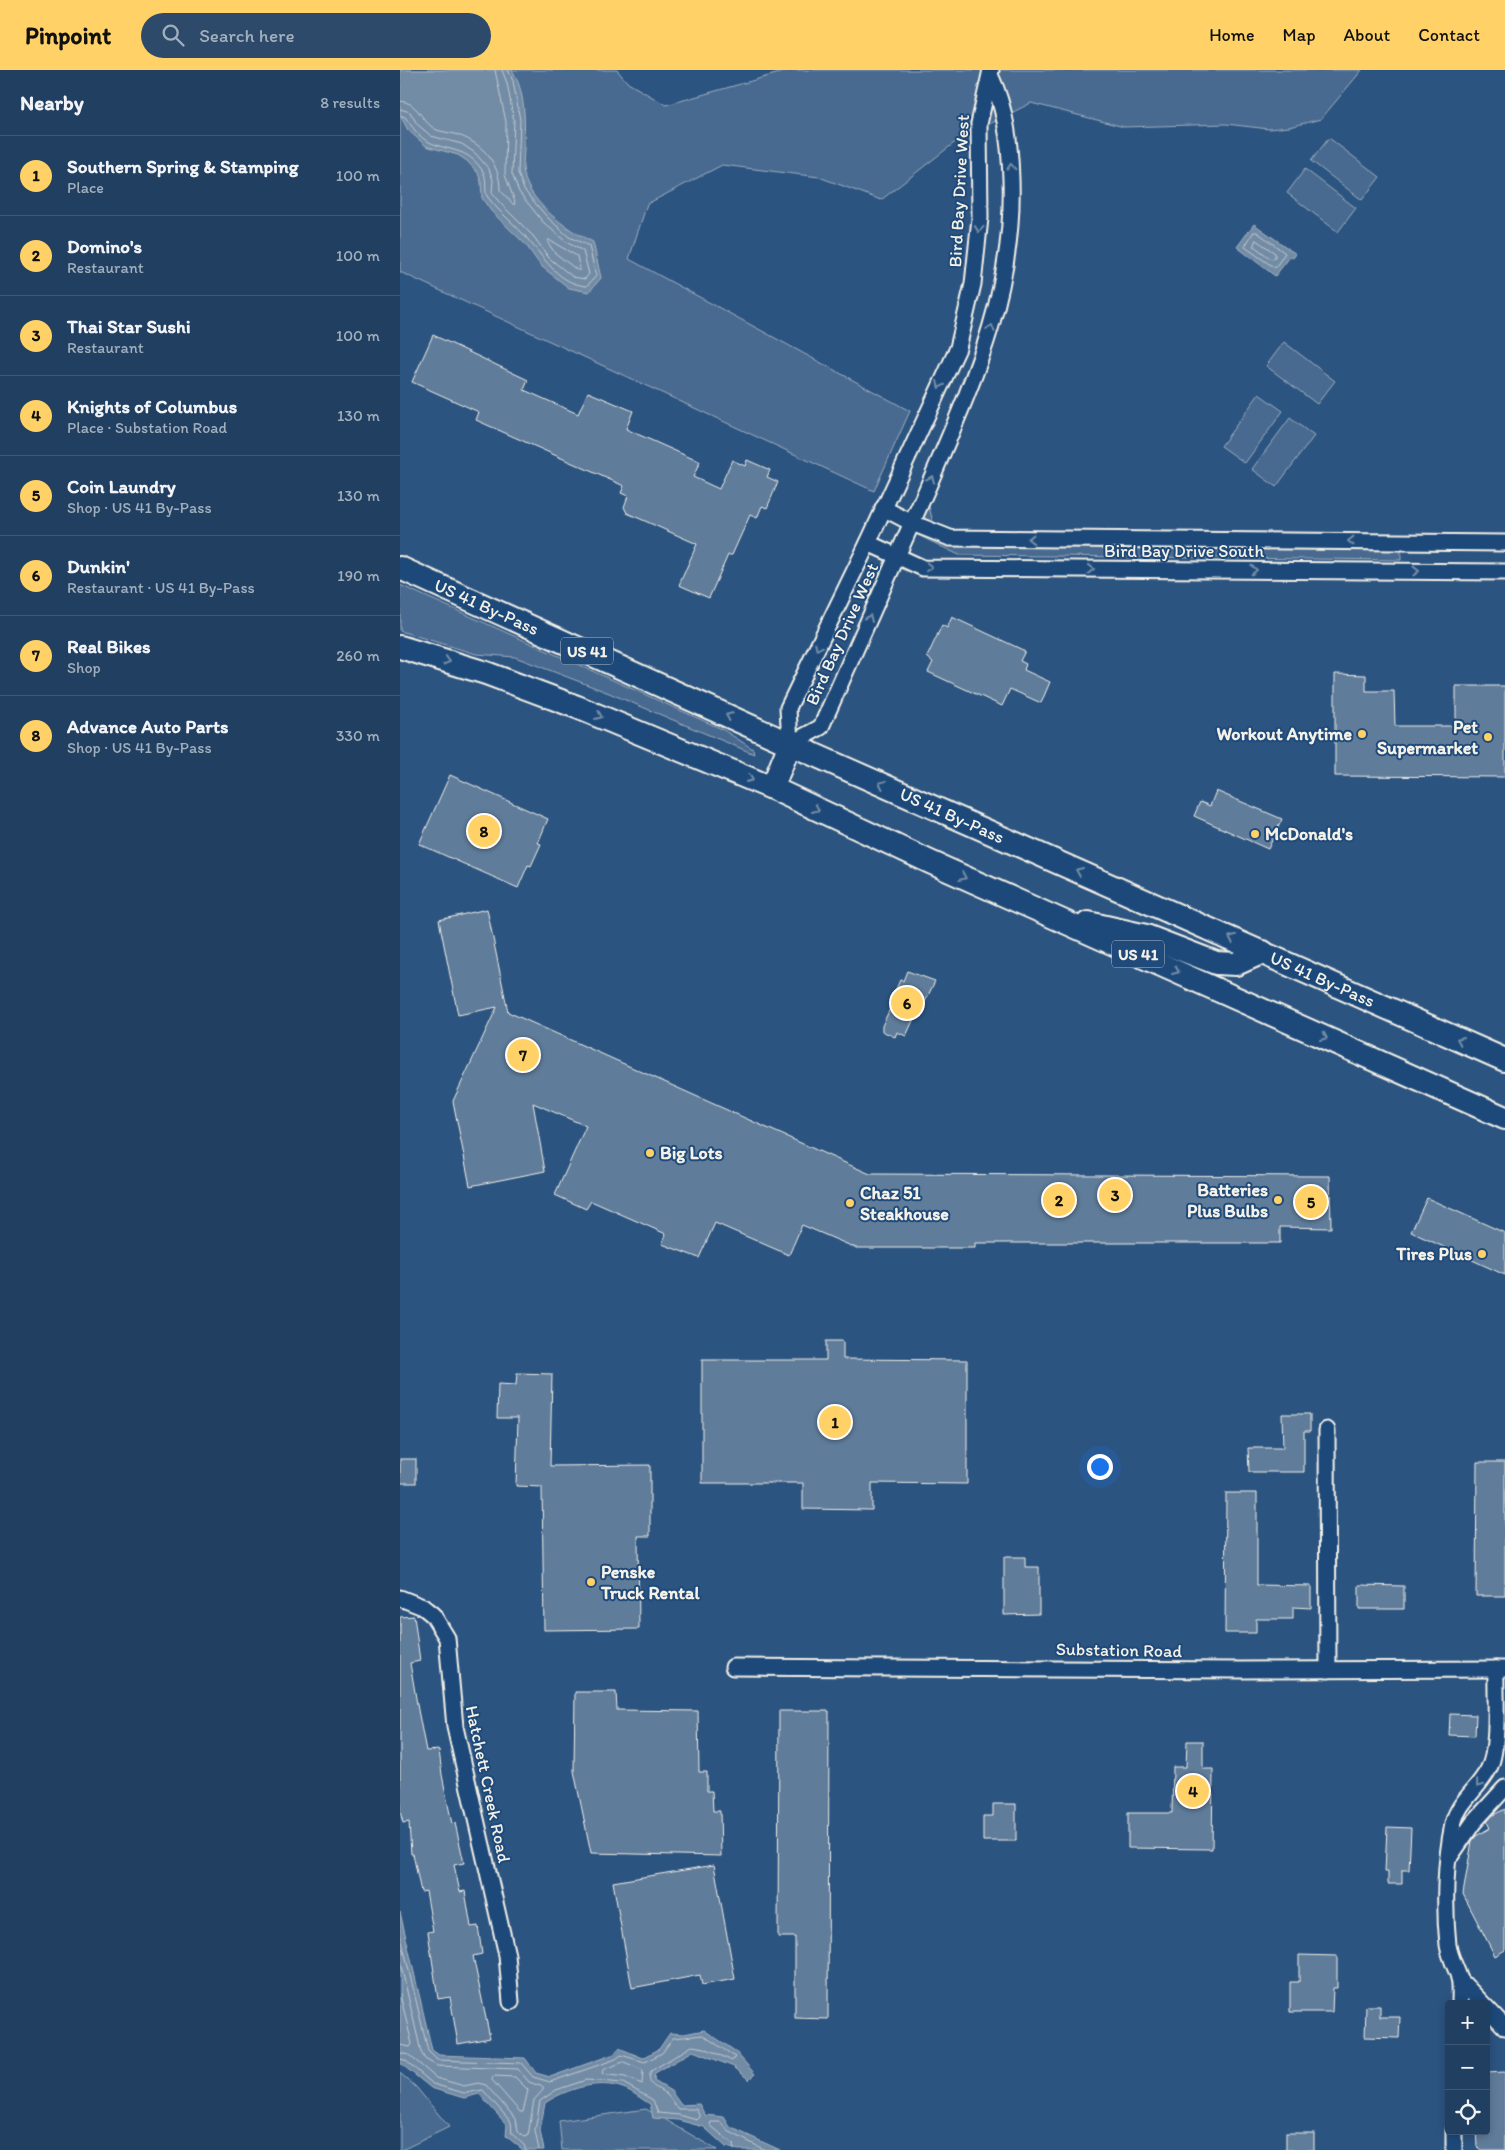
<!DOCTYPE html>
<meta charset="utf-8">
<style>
body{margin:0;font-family:Itim,sans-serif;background:#2d4a6a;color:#f1f3f6}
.controls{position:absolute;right:15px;bottom:15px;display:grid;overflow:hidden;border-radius:5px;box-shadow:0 2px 8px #0003}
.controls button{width:45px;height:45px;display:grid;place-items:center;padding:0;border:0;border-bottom:1px solid #3e5876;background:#213f61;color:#f1f3f6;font:25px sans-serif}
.you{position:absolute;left:699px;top:1396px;width:18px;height:18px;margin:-12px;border:4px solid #fff;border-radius:50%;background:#1a73e8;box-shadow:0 0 0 8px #1a73e833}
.badge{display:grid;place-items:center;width:32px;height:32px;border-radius:50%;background:#ffd166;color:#111;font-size:16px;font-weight:700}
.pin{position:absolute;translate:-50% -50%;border:2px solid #fff;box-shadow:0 1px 5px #0006}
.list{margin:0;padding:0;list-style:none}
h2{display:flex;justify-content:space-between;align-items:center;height:65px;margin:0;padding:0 20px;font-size:21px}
h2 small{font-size:16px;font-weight:400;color:#a2afbd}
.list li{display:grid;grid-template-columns:32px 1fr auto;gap:15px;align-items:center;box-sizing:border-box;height:80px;padding:0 20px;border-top:1px solid #3e5876}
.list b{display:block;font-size:19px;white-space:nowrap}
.list p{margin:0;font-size:16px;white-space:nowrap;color:#a2afbd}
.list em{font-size:16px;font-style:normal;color:#a2afbd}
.icon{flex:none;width:28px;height:28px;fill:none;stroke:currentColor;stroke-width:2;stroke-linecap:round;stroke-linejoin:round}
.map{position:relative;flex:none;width:1105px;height:2080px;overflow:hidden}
header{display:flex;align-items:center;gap:30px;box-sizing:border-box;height:70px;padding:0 25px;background:#ffd166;color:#111}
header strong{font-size:24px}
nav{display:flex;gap:28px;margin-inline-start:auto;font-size:18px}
.search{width:350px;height:45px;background:#2d4a6a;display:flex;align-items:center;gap:12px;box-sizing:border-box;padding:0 18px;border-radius:28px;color:#a2afbd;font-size:19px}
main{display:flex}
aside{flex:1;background:#213f61}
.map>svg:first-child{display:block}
.green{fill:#496b90;stroke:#9eaebc}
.water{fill:#738ca6;stroke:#a7b4c0}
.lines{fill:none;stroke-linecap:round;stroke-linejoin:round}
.shore{stroke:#c0c9ce;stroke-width:1}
.building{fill:#5e7b9a;stroke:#f4f1e8}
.minor-casing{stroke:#f4f1e8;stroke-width:19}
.primary-casing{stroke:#f4f1e8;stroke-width:26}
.minor{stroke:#1f4a7a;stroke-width:15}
.primary{stroke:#1f4a7a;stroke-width:22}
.oneway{stroke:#748da6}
.poi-dot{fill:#ffd166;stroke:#1f4a7a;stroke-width:2}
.labels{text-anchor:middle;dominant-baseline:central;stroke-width:4;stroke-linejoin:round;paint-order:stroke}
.shield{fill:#1f4a7a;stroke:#b4bfc7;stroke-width:1}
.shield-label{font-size:16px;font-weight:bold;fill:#f4f1e8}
.street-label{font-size:18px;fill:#f4f1e8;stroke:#1f4a7a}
.poi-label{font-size:18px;font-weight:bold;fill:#f4f1e8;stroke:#1f4a7a;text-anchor:end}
</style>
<header>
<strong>Pinpoint</strong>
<div class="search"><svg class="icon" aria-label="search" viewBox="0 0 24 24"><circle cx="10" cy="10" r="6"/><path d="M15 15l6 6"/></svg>Search here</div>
<nav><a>Home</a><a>Map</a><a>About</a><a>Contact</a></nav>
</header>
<main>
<aside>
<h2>Nearby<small>8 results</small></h2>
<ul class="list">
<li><span class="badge">1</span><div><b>Southern Spring &amp; Stamping</b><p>Place</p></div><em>100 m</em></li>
<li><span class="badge">2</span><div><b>Domino's</b><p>Restaurant</p></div><em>100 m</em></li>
<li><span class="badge">3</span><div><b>Thai Star Sushi</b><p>Restaurant</p></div><em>100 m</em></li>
<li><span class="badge">4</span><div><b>Knights of Columbus</b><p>Place · Substation Road</p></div><em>130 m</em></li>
<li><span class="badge">5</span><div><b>Coin Laundry</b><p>Shop · US 41 By-Pass</p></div><em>130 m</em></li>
<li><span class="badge">6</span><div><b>Dunkin'</b><p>Restaurant · US 41 By-Pass</p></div><em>190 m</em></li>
<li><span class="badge">7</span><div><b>Real Bikes</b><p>Shop</p></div><em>260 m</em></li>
<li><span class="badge">8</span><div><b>Advance Auto Parts</b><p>Shop · US 41 By-Pass</p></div><em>330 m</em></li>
</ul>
</aside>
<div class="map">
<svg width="1105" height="2080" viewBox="0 0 1105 2080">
<rect width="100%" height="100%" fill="#2c5481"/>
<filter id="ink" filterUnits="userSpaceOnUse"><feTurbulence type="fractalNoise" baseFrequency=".02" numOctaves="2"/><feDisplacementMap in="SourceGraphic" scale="10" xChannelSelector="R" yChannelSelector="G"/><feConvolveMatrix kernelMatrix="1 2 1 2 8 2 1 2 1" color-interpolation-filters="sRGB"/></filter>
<g filter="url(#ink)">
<g class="green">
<path d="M 0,0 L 217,0 L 228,13 L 266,35 L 390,0 L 962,0 L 921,49 L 889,57 L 869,59 L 826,54 L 724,57 L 631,33 L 558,70 L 481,130 L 419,107 L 322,95 L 247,134 L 229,189 L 510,341 L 474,421 L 0,202 Z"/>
<path d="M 929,68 L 980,107 L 962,130 L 911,91 Z"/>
<path d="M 905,99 L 956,138 L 938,162 L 887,123 Z"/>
<path d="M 884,272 L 935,311 L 917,334 L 866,296 Z"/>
<path d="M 859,324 L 883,341 L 845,393 L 821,376 Z"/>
<path d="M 890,348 L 914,366 L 876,417 L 852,399 Z"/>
<path d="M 547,384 L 527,429 L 533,452 L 558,463 L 1001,464 L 1001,490 L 559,485 L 499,456 Z"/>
<path d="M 0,515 L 322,659 L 353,679 L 354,684 L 209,623 L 115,587 L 76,584 L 0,561 Z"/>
<path d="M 0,2003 L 16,2017 L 49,2057 L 2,2080 L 0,2080 Z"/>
<path d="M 246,2039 L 253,2043 L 267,2045 L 266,2050 L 317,2080 L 162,2080 L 159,2051 Z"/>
</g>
<g class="water">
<path d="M 0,0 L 112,0 C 126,22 125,53 124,78 C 124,86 122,97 124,105 C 131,134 167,160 193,172 L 201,208 L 189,222 L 169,218 L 141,196 L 126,175 L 91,141 L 82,128 L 81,112 L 78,103 L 67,91 L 58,85 L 26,76 L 8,60 L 0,45 Z"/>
<path d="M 854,154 L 896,184 L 893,188 L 890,187 L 875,206 L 837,177 Z"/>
<path d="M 0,1842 L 32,1980 L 39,1985 L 125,1988 L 136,2003 L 150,2007 L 214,1984 L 219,1978 L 243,1988 L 259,1979 L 270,1963 L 284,1964 L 304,1960 L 335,1981 L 355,2004 L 349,2010 L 334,1997 L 293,1981 L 255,2003 L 254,2011 L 271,2021 L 281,2035 L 299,2034 L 305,2045 L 324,2047 L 330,2057 L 380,2080 L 339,2080 L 326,2077 L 304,2057 L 278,2050 L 253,2048 L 250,2034 C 241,2029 232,2021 223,2018 C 198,2009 166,2019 145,2033 L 140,2061 L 144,2080 L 123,2080 L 106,2066 L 107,2055 L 79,2024 L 64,2028 L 31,2018 L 0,1993 Z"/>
</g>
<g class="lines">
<g class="shore">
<path d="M 0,31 C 17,32 20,48 32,57 C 38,62 47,62 55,64 C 81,72 100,92 100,120 L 114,135 L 115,132 L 105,105 L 106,52 L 95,0"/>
<path d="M 0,39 L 10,42 L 17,54 L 31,66 L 62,74 L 75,83 L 89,99 L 93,110 L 92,123 L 100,133 L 134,167 L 149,188 L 173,207 L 185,209 L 189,204 L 183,181 L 166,172 L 143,152 L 119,122 L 112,104 L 114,51 L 107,13 L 102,0"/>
<path d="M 0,45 L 5,47 C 12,56 18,67 29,72 C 50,82 67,77 82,100 C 88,109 84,117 87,126 C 99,143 117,155 130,172 C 147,191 159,214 187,216 L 196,206 L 189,176 L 169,167 L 147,147 L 124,120 L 118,103 L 120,50 L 113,11 L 108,0"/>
<path d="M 854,162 L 857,162 L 885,183 L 875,198 L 845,177 Z"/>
<path d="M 149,170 L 177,186 L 180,200 L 177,200 L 155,183 L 148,173 Z"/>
<path d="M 856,170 L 875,183 L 875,188 L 871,189 L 854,176 Z"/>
<path d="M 0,1863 L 28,1981 L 37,1990 L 121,1993 L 133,2007 L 150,2012 L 216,1989 L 221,1985 L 245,1992 L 262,1983 L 273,1968 L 303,1965 L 335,1987 L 332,1991 L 305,1978 L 292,1976 L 251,2001 C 246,2016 255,2016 266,2024 C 271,2028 274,2035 278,2039 L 296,2039 L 300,2047 L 297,2050 L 279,2045 L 258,2043 L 253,2030 L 223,2013 L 186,2010 L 156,2020 L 140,2031 L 135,2061 L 139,2080"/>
<path d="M 0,1891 L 21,1982 L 25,1989 L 37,1996 L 118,1999 L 129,2012 L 143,2017 L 143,2020 L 134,2030 L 128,2066 L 125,2067 L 118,2062 L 116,2049 L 86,2015 L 78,2013 L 64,2016 L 36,2008 L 9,1985 L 0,1983"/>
<path d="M 0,1924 L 12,1974 L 10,1977 L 0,1975"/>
<path d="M 0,1989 L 5,1990 L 33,2014 L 64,2023 L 83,2020 L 111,2052 L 112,2064 L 124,2075 L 126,2080"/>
<path d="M 224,1992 L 243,2000 L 242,2014 L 225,2007 L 202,2004 L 203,2000 Z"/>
<path d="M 94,2006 L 115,2007 L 128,2020 L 123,2042 L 120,2042 L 92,2010 Z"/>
<path d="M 334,2080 L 333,2074 L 310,2055 L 311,2052 L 321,2052 L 328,2061 L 365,2080"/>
</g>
</g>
<g class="building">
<path d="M 33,265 L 128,310 L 124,320 L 178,344 L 188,322 L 233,341 L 226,359 L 300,392 L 293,407 L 319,419 L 332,390 L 345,396 L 347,390 L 370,400 L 367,407 L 378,412 L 367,438 L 362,436 L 357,448 L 350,445 L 332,485 L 328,485 L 309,528 L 279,515 L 297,474 L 227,443 L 224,437 L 228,426 L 221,423 L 224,416 L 76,350 L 79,342 L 12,312 Z"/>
<path d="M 552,547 L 625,581 L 620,591 L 626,594 L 624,600 L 650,612 L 641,633 L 610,619 L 602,636 L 528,602 L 533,592 L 527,587 L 542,555 L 547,558 Z"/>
<path d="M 935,604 L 966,605 L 966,621 L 994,621 L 995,656 L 1056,656 L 1056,616 L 1105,616 L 1105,707 L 935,706 Z"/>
<path d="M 50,705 L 148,749 L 138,773 L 141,774 L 131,796 L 128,795 L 118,818 L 19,774 Z"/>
<path d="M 816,721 L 882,749 L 868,779 L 794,746 L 800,732 L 810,736 Z"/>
<path d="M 87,839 L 108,942 L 470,1104 L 930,1106 L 931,1158 L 880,1157 L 880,1173 L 575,1173 L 575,1178 L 456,1178 L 402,1155 L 389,1185 L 315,1153 L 299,1188 L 262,1174 L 266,1164 L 191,1131 L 186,1139 L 155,1125 L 186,1056 L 133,1033 L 145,1101 L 70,1116 L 53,1031 L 97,937 L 58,945 L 39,850 Z"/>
<path d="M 507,901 L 535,911 L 524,934 L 521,933 L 506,966 L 497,962 L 495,967 L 482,961 L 482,956 L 495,928 L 493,926 L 500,910 L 503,911 Z"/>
<path d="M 1027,1128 L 1105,1163 L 1105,1205 L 1011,1162 Z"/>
<path d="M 426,1271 L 443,1271 L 443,1289 L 567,1290 L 567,1414 L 472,1413 L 472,1440 L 403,1439 L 403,1413 L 302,1413 L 302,1290 L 426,1290 Z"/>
<path d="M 117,1303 L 152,1304 L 150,1396 L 250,1395 L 250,1466 L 238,1466 L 239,1559 L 144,1560 L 142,1417 L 116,1416 L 118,1348 L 97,1348 L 98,1314 L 116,1315 Z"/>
<path d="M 882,1344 L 910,1344 L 910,1361 L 904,1361 L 904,1402 L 849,1402 L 848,1378 L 883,1378 Z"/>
<rect x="0" y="1389" width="16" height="24"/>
<path d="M 1077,1392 L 1105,1392 L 1105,1526 L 1076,1526 Z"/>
<path d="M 826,1423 L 857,1423 L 857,1515 L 911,1516 L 911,1538 L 893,1537 L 893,1549 L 856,1549 L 856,1563 L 825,1563 Z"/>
<path d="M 604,1487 L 625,1487 L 625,1497 L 639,1497 L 639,1544 L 604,1545 Z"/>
<path d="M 959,1515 L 1004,1516 L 1004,1539 L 959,1539 Z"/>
<path d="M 14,1546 L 20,1591 L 10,1593 L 18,1640 L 26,1681 L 39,1680 L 42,1705 L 52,1754 L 55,1753 L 64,1793 L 54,1795 L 60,1822 L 65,1821 L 71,1857 L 78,1856 L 82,1884 L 73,1886 L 90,1968 L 58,1974 L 50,1927 L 38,1929 L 28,1862 L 33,1861 L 26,1821 L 21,1822 L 13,1784 L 11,1784 L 9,1752 L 3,1753 L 0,1741 L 0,1547 Z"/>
<path d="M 175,1622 L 216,1622 L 217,1640 L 298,1641 L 299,1702 L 307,1702 L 307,1721 L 312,1721 L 313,1741 L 320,1741 L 321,1786 L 191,1783 L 174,1701 Z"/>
<path d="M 379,1641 L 429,1641 L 428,1949 L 395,1948 L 395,1867 L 378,1867 Z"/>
<path d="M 1050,1644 L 1076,1645 L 1075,1666 L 1049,1665 Z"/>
<path d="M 787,1671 L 803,1671 L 803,1699 L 813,1699 L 812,1779 L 728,1778 L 728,1743 L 772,1743 L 773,1697 L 786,1697 Z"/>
<path d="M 593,1734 L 616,1734 L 616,1771 L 583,1771 L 583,1746 L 593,1746 Z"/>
<path d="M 1105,1739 L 1105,1880 L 1095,1886 L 1063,1824 L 1072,1771 L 1076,1766 L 1090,1758 L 1087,1752 L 1093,1745 Z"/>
<path d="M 987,1757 L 1011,1758 L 1009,1800 L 1002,1800 L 1002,1814 L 988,1814 L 988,1802 L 985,1802 Z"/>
<path d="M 314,1795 L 335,1909 L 302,1915 L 300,1905 L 232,1918 L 213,1812 Z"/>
<path d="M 899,1885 L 937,1886 L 937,1918 L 933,1918 L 932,1942 L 890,1942 L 890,1912 L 899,1912 Z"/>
<path d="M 966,1936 L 980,1936 L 980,1947 L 1000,1947 L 999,1968 L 965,1967 Z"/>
<path d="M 1105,2002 L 1105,2080 L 1082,2080 L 1077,2076 L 1076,2061 L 1086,2061 L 1086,2003 Z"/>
<rect x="886" y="2063" width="28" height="17"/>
</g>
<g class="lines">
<g class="minor-casing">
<g id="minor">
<path d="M 591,0 L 579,54 L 580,148 L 573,214 L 558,278 L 468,473 L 388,638 L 390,674 L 421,657 C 456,577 492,499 527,419 C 571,316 615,224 611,109 C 610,74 606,39 591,7"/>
<path d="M 483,438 L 512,453 L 550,468 L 1105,473"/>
<path d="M 468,473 L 523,498 L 1105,502"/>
<path d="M 927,1360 L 928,1600"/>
<path d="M 0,1528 L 23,1537 L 33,1545 L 47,1568 L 55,1657 L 107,1885 L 111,1932"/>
<path d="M 333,1597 L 841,1600 L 1105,1599"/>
<path d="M 1051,1785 L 1073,1753 L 1105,1718"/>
<path d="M 1059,1909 L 1083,1934"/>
<path d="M 1060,1934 C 1060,1926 1061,1915 1059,1907 C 1055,1896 1050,1887 1048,1875 C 1044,1837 1045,1792 1053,1754 C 1058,1732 1078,1719 1088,1700 C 1100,1679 1095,1625 1096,1599"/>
<path d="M 1086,1937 L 1105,1957"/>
<path d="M 1054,2061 L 1054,2080"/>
</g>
</g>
<g class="primary-casing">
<g id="primary">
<path id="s1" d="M 0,498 L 390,674 L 1105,990"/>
<path d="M 0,577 L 86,603 L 177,637 L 372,718 L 530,792 L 1105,1048"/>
<path d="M 372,718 L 390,674"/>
<path d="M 688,853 L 746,866 L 816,893 L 836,894 L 863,882"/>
</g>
</g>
<use href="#minor" class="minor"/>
<use href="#primary" class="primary"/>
</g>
<defs><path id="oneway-chevron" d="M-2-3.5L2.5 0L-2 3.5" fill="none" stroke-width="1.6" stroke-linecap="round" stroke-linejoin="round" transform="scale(1.25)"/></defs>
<g class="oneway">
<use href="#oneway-chevron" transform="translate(611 97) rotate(-93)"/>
<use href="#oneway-chevron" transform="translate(579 159) rotate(95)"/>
<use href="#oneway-chevron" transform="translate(591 258) rotate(-72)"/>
<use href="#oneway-chevron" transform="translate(540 315) rotate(115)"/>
<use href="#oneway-chevron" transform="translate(531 409) rotate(-67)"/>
<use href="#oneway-chevron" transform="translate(631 469) rotate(-180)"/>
<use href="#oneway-chevron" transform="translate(951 471) rotate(-180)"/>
<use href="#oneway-chevron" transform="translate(529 497) rotate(4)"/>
<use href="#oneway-chevron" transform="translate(691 499)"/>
<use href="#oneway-chevron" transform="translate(854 500)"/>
<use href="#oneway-chevron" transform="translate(1016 501)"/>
<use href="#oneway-chevron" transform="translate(469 548) rotate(-66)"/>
<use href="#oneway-chevron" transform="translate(418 577) rotate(116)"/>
<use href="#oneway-chevron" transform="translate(47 591) rotate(17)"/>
<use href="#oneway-chevron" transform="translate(199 646) rotate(23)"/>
<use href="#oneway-chevron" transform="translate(329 646) rotate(-155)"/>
<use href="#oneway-chevron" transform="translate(350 709) rotate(23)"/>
<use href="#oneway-chevron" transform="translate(482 714) rotate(-156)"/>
<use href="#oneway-chevron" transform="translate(416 739) rotate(25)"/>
<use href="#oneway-chevron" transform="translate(679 801) rotate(-157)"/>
<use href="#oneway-chevron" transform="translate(563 807) rotate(24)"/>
<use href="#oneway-chevron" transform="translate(832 868) rotate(-156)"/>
<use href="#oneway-chevron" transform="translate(776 901) rotate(24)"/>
<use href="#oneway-chevron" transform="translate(924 967) rotate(24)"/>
<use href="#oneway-chevron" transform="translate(1060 970) rotate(-156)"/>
<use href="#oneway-chevron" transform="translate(1079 1714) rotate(129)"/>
</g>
</g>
<g class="poi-dot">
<circle cx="962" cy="664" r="5"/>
<circle cx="1088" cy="667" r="5"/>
<circle cx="855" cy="764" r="5"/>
<circle cx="250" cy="1083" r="5"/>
<circle cx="878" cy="1130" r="5"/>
<circle cx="450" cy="1133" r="5"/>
<circle cx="1082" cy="1184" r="5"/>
<circle cx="191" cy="1512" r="5"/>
</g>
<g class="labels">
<g class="shield">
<rect x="161" y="567.5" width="52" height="27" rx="4"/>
<rect x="712" y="870.5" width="52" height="27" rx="4"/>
</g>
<g class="shield-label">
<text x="187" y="581">US 41</text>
<text x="738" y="884">US 41</text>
</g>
<g class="street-label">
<text transform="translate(559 121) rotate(-87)">Bird Bay Drive West</text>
<text x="784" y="481">Bird Bay Drive South</text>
<text stroke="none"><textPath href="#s1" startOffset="95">US 41 By-Pass</textPath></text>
<text transform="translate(442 564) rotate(-66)">Bird Bay Drive West</text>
<text stroke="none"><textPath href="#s1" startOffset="605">US 41 By-Pass</textPath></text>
<text stroke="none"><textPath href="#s1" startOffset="1010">US 41 By-Pass</textPath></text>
<text transform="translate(719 1580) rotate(1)">Substation Road</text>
<text transform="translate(88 1714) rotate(78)">Hatchett Creek Road</text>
</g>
<g class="poi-label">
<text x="1078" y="657">Pet<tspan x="1078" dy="21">Supermarket</tspan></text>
<text x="952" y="664">Workout Anytime</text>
<text x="865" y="764" text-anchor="start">McDonald's</text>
<text x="260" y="1083" text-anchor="start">Big Lots</text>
<text x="868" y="1120">Batteries<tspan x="868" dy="21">Plus Bulbs</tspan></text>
<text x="460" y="1123" text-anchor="start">Chaz 51<tspan x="460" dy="21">Steakhouse</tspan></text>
<text x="1072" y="1184">Tires Plus</text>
<text x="201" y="1502" text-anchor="start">Penske<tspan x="201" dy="21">Truck Rental</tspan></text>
</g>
</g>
</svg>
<div class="controls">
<button>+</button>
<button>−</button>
<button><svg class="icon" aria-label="locate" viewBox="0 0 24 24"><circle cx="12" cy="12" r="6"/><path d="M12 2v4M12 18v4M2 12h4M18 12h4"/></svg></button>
</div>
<div class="you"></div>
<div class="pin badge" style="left:435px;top:1352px">1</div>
<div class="pin badge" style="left:659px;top:1130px">2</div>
<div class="pin badge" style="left:715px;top:1125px">3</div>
<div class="pin badge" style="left:793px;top:1721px">4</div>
<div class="pin badge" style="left:911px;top:1132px">5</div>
<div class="pin badge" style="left:507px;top:933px">6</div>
<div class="pin badge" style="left:123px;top:985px">7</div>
<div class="pin badge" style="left:84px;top:761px">8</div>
</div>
</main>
